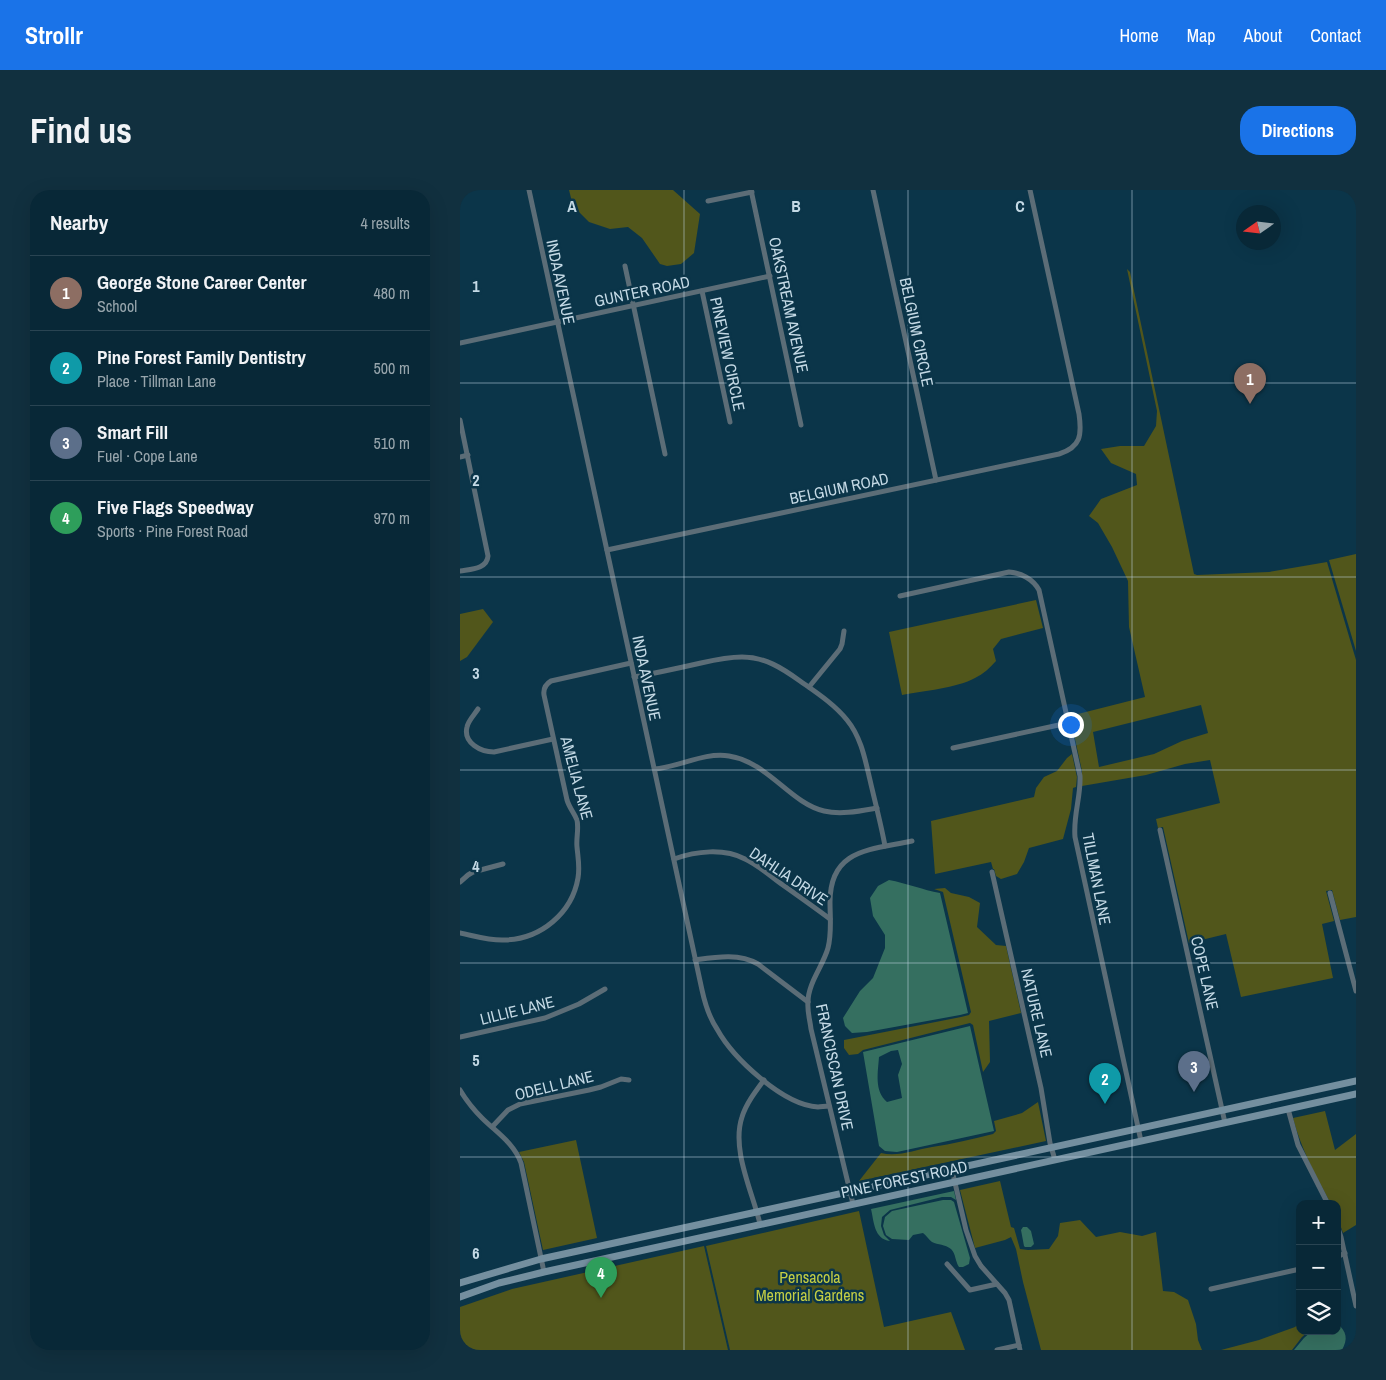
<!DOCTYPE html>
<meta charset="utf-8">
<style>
body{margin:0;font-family:"Archivo Narrow",sans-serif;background:#11303f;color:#f1f3f6}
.controls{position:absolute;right:15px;bottom:15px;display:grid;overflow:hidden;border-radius:10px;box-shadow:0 5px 20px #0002}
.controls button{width:45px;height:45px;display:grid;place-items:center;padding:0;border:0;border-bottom:1px solid #294452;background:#082837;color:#f1f3f6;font:25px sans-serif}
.compass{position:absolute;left:776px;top:15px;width:45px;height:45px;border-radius:50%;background:#082837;box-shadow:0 5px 20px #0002;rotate:256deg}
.you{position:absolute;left:610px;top:534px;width:18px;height:18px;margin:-12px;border:4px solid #fff;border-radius:50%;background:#1a73e8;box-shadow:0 0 0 8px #1a73e833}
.badge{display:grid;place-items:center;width:32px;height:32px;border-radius:50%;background:#1a73e8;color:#fff;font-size:16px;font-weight:700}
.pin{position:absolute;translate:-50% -41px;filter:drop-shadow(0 1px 2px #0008)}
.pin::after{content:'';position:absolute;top:26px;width:18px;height:15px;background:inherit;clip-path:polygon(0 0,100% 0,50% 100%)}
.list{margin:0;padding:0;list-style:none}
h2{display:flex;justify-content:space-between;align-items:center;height:65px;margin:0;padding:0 20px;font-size:21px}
h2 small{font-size:16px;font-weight:400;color:#98a6ad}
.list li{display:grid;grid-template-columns:32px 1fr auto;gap:15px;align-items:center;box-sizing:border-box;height:75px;padding:0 20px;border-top:1px solid #294452}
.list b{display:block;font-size:19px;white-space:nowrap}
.list p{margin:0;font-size:16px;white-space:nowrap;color:#98a6ad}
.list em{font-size:16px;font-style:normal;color:#98a6ad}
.icon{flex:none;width:28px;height:28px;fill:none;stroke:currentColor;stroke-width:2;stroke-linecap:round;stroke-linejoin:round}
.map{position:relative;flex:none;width:896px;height:1160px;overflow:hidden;border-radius:20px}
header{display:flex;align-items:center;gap:30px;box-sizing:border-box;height:70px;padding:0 25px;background:#1a73e8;color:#fff}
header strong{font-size:24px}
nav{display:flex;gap:28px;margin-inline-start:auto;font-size:18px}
.intro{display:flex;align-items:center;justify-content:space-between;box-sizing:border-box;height:120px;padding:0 30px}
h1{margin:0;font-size:35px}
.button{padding:12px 22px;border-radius:20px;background:#1a73e8;color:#fff;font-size:18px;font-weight:700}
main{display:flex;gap:30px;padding:0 30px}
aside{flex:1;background:#082837;border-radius:20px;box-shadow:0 5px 20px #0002}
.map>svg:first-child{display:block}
.green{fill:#51561b;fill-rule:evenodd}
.water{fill:#356f60;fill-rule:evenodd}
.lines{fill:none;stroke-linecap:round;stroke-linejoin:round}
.street{stroke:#5c6d77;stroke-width:5}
.secondary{stroke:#748f9f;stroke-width:7}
.grid{fill:none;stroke:#c4d9e5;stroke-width:1;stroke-opacity:0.55}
.labels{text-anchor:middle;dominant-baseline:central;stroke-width:5;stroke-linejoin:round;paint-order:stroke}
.street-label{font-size:16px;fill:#c4d9e5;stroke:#0b3549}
.park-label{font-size:16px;fill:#c4ce44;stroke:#0b3549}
.grid-label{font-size:16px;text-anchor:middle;font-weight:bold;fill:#c4d9e5;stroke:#0b3549;stroke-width:5;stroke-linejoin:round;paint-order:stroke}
</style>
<header>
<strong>Strollr</strong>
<nav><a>Home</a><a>Map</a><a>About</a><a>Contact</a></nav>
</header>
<div class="intro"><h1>Find us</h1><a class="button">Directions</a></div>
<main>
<aside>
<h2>Nearby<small>4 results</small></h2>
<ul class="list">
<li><span class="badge" style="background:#8d6e63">1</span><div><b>George Stone Career Center</b><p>School</p></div><em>480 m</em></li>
<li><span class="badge" style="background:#0f9aa8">2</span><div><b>Pine Forest Family Dentistry</b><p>Place · Tillman Lane</p></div><em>500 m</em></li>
<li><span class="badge" style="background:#5c6f8a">3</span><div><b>Smart Fill</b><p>Fuel · Cope Lane</p></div><em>510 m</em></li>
<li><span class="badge" style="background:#2e9e5b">4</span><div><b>Five Flags Speedway</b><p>Sports · Pine Forest Road</p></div><em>970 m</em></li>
</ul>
</aside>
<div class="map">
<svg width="896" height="1160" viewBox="0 0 896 1160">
<rect width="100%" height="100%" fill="#0b3549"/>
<g class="green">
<path d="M 109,0 L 213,0 L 240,24 L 234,63 L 221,74 L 207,76 L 200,74 L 182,48 L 168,37 L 150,39 L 129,32 L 113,16 Z"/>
<path d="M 667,79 L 670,82 L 734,384 L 737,385 L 809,382 L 867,372 L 896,470 L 896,727 L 880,730 L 872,700 L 866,701 L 874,731 L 862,734 L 873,788 L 781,807 L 766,744 L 729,753 L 703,637 L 698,638 L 696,629 L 760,613 L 750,570 L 725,574 L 686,585 L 622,596 L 622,581 L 610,526 L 685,507 L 669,437 L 668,391 L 652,357 L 638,333 L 629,326 L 641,309 L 677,295 L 676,284 L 651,273 L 641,259 L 660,256 L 684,256 L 696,236 L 697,221 ZM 741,515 L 748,543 L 722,551 L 694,564 L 639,577 L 633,542 Z"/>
<path d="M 896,364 L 896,461 L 869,370 Z"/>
<path d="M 576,410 L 583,438 L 541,449 L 533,459 L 536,471 C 530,478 523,484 515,488 C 497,498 463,501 442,505 L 429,442 Z"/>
<path d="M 23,419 L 33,432 L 7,467 L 0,471 L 0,424 Z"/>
<path d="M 612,564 L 617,587 L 616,597 L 613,598 L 611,619 L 603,649 L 569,658 L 564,672 L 557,684 L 541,689 L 536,686 L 534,679 L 533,679 L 531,672 L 475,684 L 471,631 L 574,607 L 576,598 L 584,587 L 597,581 L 607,568 Z"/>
<path d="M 485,698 L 491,703 L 509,707 L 520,713 L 517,737 L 536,755 L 546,756 L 561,823 L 529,831 L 530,872 L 523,882 L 513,835 L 510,833 L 403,860 L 398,864 L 389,865 L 384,858 L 384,850 L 501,827 L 509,825 L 511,822 L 483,702 L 474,699 Z"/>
<path d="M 578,912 L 586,951 L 399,991 L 421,963 C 438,967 455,960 472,957 C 492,954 513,949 533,944 L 536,941 L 534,931 L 562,923 Z"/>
<path d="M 865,921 L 875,960 L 896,944 L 896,1035 L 883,1043 L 877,1026 L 877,1014 L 871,1014 C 856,986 841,959 833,928 Z"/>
<path d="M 116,950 L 137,1048 L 83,1060 L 64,972 L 59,962 Z"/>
<path d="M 540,991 L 551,1037 L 554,1038 L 560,1059 L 568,1060 L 589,1059 L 598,1046 L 600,1033 L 620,1030 L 636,1047 L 660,1042 L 682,1046 L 696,1042 L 703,1101 L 714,1102 L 728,1110 L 736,1134 L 738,1150 L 742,1160 L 581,1160 L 563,1092 L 556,1059 L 551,1047 L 545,1050 L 515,1058 L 500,1000 Z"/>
<path d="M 399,1021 L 424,1137 L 491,1122 L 505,1160 L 270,1160 L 246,1056 Z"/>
<path d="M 244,1056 L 268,1160 L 0,1160 L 0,1117 L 52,1099 Z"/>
<path d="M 840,1132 L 840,1141 L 849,1141 L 842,1147 L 832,1160 L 761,1160 L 799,1150 L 835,1137 Z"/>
</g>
<g class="water">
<path d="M 429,690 C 446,693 463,700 480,703 L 508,823 L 500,825 L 407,842 L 392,843 L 385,836 L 383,828 L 400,801 L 413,788 L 425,758 L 425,745 L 413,726 L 410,708 L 418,696 Z"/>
<path d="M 510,836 L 534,941 L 437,962 L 425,961 L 419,956 L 403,862 ZM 438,860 L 442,874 L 438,885 L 442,908 L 427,912 C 414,901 418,882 419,867 L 431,861 Z"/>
<path d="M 494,1001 L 496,1010 L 491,1007 L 482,1007 L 430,1020 L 422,1027 L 421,1036 L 424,1045 L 430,1051 C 414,1049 414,1032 411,1019 Z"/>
<path d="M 483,1010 L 491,1010 L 494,1012 L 510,1068 L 509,1074 L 503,1077 L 499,1077 C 495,1071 496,1064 491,1059 C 485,1054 478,1055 472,1052 C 469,1050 466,1045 463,1043 L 453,1045 L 449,1050 L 432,1049 L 426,1045 L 423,1036 L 425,1027 L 432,1021 Z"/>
<path d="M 563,1037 L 567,1037 L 571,1041 L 574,1054 L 571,1057 L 565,1057 L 564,1056 L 561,1040 Z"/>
<path d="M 877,1133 C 887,1142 888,1149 882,1160 L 834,1160 L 844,1148 L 852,1141 L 877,1141 Z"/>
</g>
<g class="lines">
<g class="street">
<path d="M 69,0 L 242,800 C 245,814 249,827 257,839 C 273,868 323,915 358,917 C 361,917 365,916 369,916"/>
<path d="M 291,0 L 341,235"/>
<path d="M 413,0 L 476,290"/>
<path d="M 0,1 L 3,0"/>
<path d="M 248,11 L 292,2"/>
<path d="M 165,76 L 205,264"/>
<path d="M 242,101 L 270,232"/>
<path d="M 0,153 L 310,86"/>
<path d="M 0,230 L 28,366 C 27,379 11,379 0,381"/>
<path d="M 0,267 L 8,265"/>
<path d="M 147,360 L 599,264 C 621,257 622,245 619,224 L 570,0"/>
<path d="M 440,406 L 549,382 C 561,383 573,389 579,400 L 620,586 C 621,607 613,625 615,647 L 681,951"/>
<path d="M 174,487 C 196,483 219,478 241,473 C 254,470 268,467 282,467 C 305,467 322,478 340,491 C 357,503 374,514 387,530 C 401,547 405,569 410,590 C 415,612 421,634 425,656"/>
<path d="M 349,497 L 380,459 L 382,454 L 384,441"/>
<path d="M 18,519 C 14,525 8,531 7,537 C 3,553 21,562 34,562 L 93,549"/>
<path d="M 493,558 L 608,533"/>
<path d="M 195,579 C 219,577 244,562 269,566 C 308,572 330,613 364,621 C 381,625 400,621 417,618"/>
<path d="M 700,640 L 765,933"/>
<path d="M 214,669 C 236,661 264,658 285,669 C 298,675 309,685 320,693 C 337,705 354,717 370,729"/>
<path d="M 532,682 L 581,898 L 590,953 L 595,970"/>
<path d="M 0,692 L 8,685 L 13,682 L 43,674"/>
<path d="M 870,703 L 896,801"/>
<path d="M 0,743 C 15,746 30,751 45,750 C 81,749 112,723 118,688 C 120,677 118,668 117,657 C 116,648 119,639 117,630 C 114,623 109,617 107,610 L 84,505 C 83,498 86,494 91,491 L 171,473"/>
<path d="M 235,770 C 256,767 279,763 298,774 L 348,812"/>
<path d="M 0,847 L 85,828 L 119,814 L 145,799"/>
<path d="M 0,900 C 6,910 14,920 22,928 C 36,942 54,953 61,973 L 84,1082"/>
<path d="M 828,919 L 838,955 L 868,1014"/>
<path d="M 32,937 L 48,920 L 60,914 L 129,900 L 141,897 L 161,889 L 169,890"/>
<path d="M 492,980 L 506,1040 L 515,1066 L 521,1076 L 545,1103 L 549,1110 L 560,1160"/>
<path d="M 393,1014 L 351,839 C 350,830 347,821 348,812 C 348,793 363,776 368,758 C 372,743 370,728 370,712 C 370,658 412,660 452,651"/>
<path d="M 300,1034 C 293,1003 271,960 282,927 C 286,914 295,902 304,890"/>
<path d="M 877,1035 L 881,1047 L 896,1116"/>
<path d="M 877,1067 L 885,1063"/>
<path d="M 487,1074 L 510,1100 L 537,1094"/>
<path d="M 751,1099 L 840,1079"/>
<path d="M 537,1160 L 559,1155"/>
</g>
<g class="secondary">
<path d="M 0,1093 L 50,1078 L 81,1069 L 896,891"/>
<path d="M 0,1107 L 39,1093 L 84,1082 L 896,904"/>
</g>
</g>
<path class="grid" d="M 224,0 L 224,1160M 448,0 L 448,1160M 672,0 L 672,1160M 0,193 L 896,193M 0,387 L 896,387M 0,580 L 896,580M 0,773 L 896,773M 0,967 L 896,967"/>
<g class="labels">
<g class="street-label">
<text transform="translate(101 92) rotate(78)">INDA AVENUE</text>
<text transform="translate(182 101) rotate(-12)">GUNTER ROAD</text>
<text transform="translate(329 115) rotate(78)">OAKSTREAM AVENUE</text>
<text transform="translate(457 142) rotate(78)">BELGIUM CIRCLE</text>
<text transform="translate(268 164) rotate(78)">PINEVIEW CIRCLE</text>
<text transform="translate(379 298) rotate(-12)">BELGIUM ROAD</text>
<text transform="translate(187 488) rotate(78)">INDA AVENUE</text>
<text transform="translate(117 588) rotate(75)">AMELIA LANE</text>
<text transform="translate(329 686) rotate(34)">DAHLIA DRIVE</text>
<text transform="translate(637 689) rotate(79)">TILLMAN LANE</text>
<text transform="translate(745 783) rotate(77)">COPE LANE</text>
<text transform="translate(57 820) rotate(-14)">LILLIE LANE</text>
<text transform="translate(577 823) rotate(77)">NATURE LANE</text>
<text transform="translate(375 877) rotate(78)">FRANCISCAN DRIVE</text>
<text transform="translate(94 895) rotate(-14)">ODELL LANE</text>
<text transform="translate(444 989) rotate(-12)">PINE FOREST ROAD</text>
</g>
<g class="park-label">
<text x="350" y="1087">Pensacola<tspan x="350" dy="18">Memorial Gardens</tspan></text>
</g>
</g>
<g class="grid-label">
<text x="112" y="22">A</text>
<text x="336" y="22">B</text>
<text x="560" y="22">C</text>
<text x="16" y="102">1</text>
<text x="16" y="296">2</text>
<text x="16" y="489">3</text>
<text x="16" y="682">4</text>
<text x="16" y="876">5</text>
<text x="16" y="1069">6</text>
</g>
</svg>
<div class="controls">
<button>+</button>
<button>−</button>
<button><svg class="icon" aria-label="layers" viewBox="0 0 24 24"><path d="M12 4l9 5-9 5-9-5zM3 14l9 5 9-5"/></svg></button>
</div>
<svg class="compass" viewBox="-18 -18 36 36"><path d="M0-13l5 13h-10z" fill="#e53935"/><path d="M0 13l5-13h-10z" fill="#98a6ad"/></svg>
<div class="you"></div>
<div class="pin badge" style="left:790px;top:214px;background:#8d6e63">1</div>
<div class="pin badge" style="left:645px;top:914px;background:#0f9aa8">2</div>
<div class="pin badge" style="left:734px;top:902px;background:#5c6f8a">3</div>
<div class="pin badge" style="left:141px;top:1108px;background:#2e9e5b">4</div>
</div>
</main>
